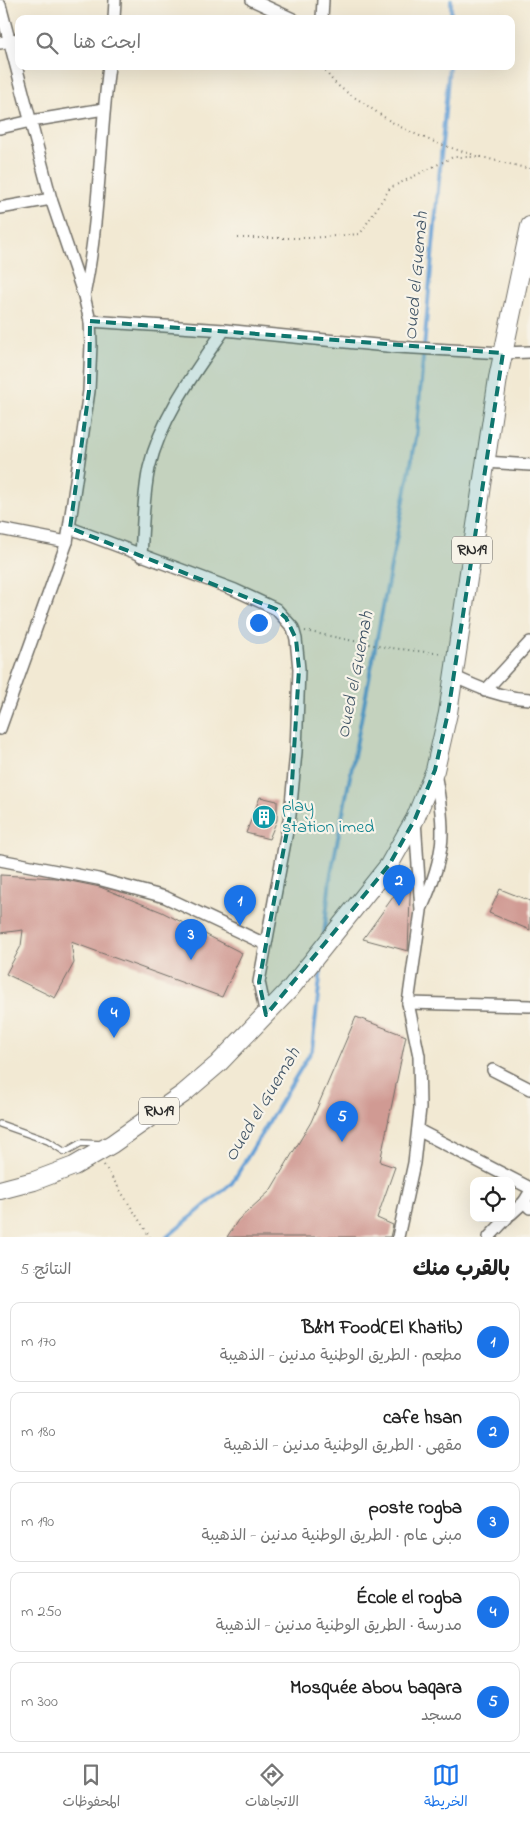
<!DOCTYPE html>
<html lang="ar">
<meta charset="utf-8">
<style>
body{margin:0;font-family:"Indie Flower","Playpen Sans Arabic",sans-serif;background:#f6f6f6;color:#222;direction:rtl}
.controls{position:absolute;right:15px;bottom:15px;display:grid;overflow:hidden;border-radius:10px;box-shadow:0 5px 20px #0002}
.controls button{width:45px;height:45px;display:grid;place-items:center;padding:0;border:0;border-bottom:1px solid #e0e0e0;background:#fff;color:#222;font:25px sans-serif}
.you{position:absolute;left:258px;top:622px;width:18px;height:18px;margin:-12px;border:4px solid #fff;border-radius:50%;background:#1a73e8;box-shadow:0 0 0 8px #1a73e833}
.badge{display:grid;place-items:center;width:32px;height:32px;border-radius:50%;background:#1a73e8;color:#fff;font-size:16px;font-weight:700}
.pin{position:absolute;translate:-50% -41px;filter:drop-shadow(0 1px 2px #0008)}
.pin::after{content:'';position:absolute;top:26px;width:18px;height:15px;background:inherit;clip-path:polygon(0 0,100% 0,50% 100%)}
.list{margin:0;padding:0;list-style:none}
h2{display:flex;justify-content:space-between;align-items:center;height:65px;margin:0;padding:0 20px;font-size:21px}
h2 small{font-size:16px;font-weight:400;color:#767676}
.list li{display:grid;grid-template-columns:32px 1fr auto;gap:15px;align-items:center;box-sizing:border-box;height:80px;margin:0 10px 10px;padding:0 10px;border:1px solid #e0e0e0;border-radius:10px}
.list b{display:block;font-size:19px;white-space:nowrap}
.list p{margin:0;font-size:16px;white-space:nowrap;color:#767676}
.list em{font-size:16px;font-style:normal;color:#767676}
.icon{flex:none;width:28px;height:28px;fill:none;stroke:currentColor;stroke-width:2;stroke-linecap:round;stroke-linejoin:round}
.map{position:relative;flex:none;width:530px;height:1237px;overflow:hidden;direction:ltr}
.search{position:absolute;background:#fff;box-shadow:0 5px 20px #0002;left:15px;right:15px;top:15px;height:55px;display:flex;align-items:center;gap:12px;box-sizing:border-box;padding:0 18px;border-radius:10px;color:#767676;font-size:19px}
.sheet{height:515px;background:#fff}
nav{display:flex;justify-content:space-around;align-items:center;box-sizing:border-box;height:70px;border-top:1px solid #e0e0e0;background:#fff;font-size:14px;color:#767676}
nav a{display:grid;justify-items:center;gap:2px}
nav .on{color:#1a73e8}
.map>svg:first-child{display:block}
.lines{fill:none;stroke-linecap:round;stroke-linejoin:round}
.stream{stroke:#66a0d5;stroke-width:4}
.building{fill:#d09a93}
.service-casing{stroke:#716e66;stroke-width:8}
.minor-casing{stroke:#716e66;stroke-width:14}
.primary-casing{stroke:#716e66;stroke-width:20}
.path{stroke:#716e66;stroke-width:2;stroke-dasharray:1 4;stroke-linecap:butt}
.service{stroke:#fff;stroke-width:5.5}
.minor{stroke:#fff;stroke-width:11}
.primary{stroke:#fff;stroke-width:18}
.marked{fill:#0f766e;fill-opacity:0.2;stroke:#0f766e;stroke-width:4;stroke-dasharray:10 6;stroke-linejoin:round}
.labels{text-anchor:middle;dominant-baseline:central;stroke-width:4.5;stroke-linejoin:round;paint-order:stroke}
.shield{fill:#f7f3e8;stroke:#686764;stroke-width:1}
.shield-label{font-size:16px;font-weight:bold;fill:#2b2b2b}
.culture-label{font-size:18px;fill:#0d838f;stroke:#f7f3e8;text-anchor:start}
.water-label{font-size:19px;font-style:italic;fill:#405466;stroke:#f7f3e8}
</style>
<div class="map">
<svg width="530" height="1237" viewBox="0 0 530 1237">
<rect width="100%" height="100%" fill="#f7f3e8"/>
<filter id="ink" filterUnits="userSpaceOnUse"><feTurbulence type="fractalNoise" baseFrequency=".02" numOctaves="2"/><feDisplacementMap in="SourceGraphic" scale="10" xChannelSelector="R" yChannelSelector="G"/><feConvolveMatrix kernelMatrix="1 2 1 2 8 2 1 2 1" color-interpolation-filters="sRGB"/></filter>
<filter id="wash" filterUnits="userSpaceOnUse"><feTurbulence type="fractalNoise" baseFrequency=".0096" numOctaves="4" result="noise"/><feDisplacementMap in="SourceGraphic" scale="20" xChannelSelector="R" yChannelSelector="G"/><feGaussianBlur stdDeviation="1.12" result="paint"/><feColorMatrix in="noise" values="0 0 0 0 0 0 0 0 0 0 0 0 0 0 0 0 0 1.4 0 .05"/><feComposite in="paint" operator="in"/></filter>
<g filter="url(#wash)">
<rect width="100%" height="100%" fill="#f2e9d3"/>
<g class="lines">
<g class="stream">
<path d="M 451,19 L 451,0"/>
<path d="M 324,935 L 330,879 L 416,438 L 449,66"/>
<path d="M 167,1237 L 232,1183 L 312,1050 L 322,960"/>
</g>
</g>
<g id="blocks">
<g class="building">
<path d="M 260,797 L 277,801 L 277,820 L 269,839 L 246,833 Z"/>
<path d="M 411,872 L 408,951 L 363,939 Z"/>
<path d="M 0,875 L 56,878 L 100,887 L 162,912 L 242,953 L 222,997 L 71,942 L 74,963 L 55,998 L 6,974 L 21,946 L 23,930 L 0,933 Z"/>
<path d="M 500,889 L 530,901 L 530,930 L 489,913 Z"/>
<path d="M 356,1017 L 406,1036 L 380,1162 L 395,1167 L 377,1218 L 393,1225 L 390,1237 L 227,1237 L 238,1220 L 270,1191 L 311,1122 Z"/>
</g>
</g>
</g>
<g filter="url(#ink)">
<use href="#blocks" fill-opacity="0" stroke="#716e66" stroke-width="1"/>
<g class="lines">
<g class="service-casing">
<path id="service" d="M 0,1124 L 48,1141 L 65,1152 L 81,1143 L 102,1144"/>
</g>
<g class="minor-casing">
<g id="minor">
<path d="M 252,0 L 293,19"/>
<path d="M 0,5 L 51,199 L 84,296 L 90,321 L 91,344 L 89,391 L 67,542 L 0,729"/>
<path d="M 114,19 L 115,0"/>
<path d="M 322,19 L 323,0"/>
<path d="M 0,43 L 19,39"/>
<path d="M 0,128 L 31,121 L 104,109"/>
<path d="M 0,208 L 51,199"/>
<path d="M 84,295 C 100,220 99,143 109,66"/>
<path d="M 90,321 L 224,330 L 397,347 L 503,353 L 530,352"/>
<path d="M 485,462 L 530,465"/>
<path d="M 70,528 L 235,590 L 276,609 L 293,628 L 296,639 L 299,669 L 296,752 L 290,815 L 259,982 L 266,1015"/>
<path d="M 0,529 L 67,542"/>
<path d="M 141,556 C 143,527 143,496 149,468 C 161,417 195,372 224,330"/>
<path d="M 453,676 C 479,688 501,698 530,699"/>
<path d="M 485,691 L 530,642"/>
<path d="M 0,860 L 98,879 L 165,897 L 265,944"/>
<path d="M 422,907 C 446,853 446,830 435,773"/>
<path d="M 408,1003 L 530,1006"/>
<path d="M 493,1070 L 530,1089"/>
<path d="M 418,1130 L 530,1188"/>
<path d="M 530,1192 L 524,1202 L 530,1208"/>
<path d="M 511,1214 L 524,1202"/>
<path d="M 398,1237 L 414,1163 L 420,1108 L 419,1056 L 408,1003 L 421,911 L 415,820"/>
<path d="M 489,1237 L 507,1218"/>
</g>
</g>
<g class="primary-casing">
<path id="primary" d="M 0,1190 L 34,1181 L 74,1166 L 112,1144 L 183,1094 L 218,1064 L 290,989 L 389,865 L 415,819 L 435,770 L 448,713 L 498,378 L 530,226"/>
</g>
<g class="path">
<path d="M 324,66 C 329,82 346,92 359,100 C 371,108 383,117 395,124 C 437,147 484,158 530,169"/>
<path d="M 238,238 L 310,238 L 360,234 L 390,188 L 453,157 L 482,157"/>
<path d="M 305,631 L 383,647 L 443,654"/>
<path d="M 104,1165 L 150,1237"/>
</g>
<use href="#service" class="service"/>
<use href="#minor" class="minor"/>
<use href="#primary" class="primary"/>
</g>
</g>
<path class="marked" d="M 90,321 L 503,353 L 448,713 L 435,770 L 415,819 L 389,865 L 266,1015 L 259,982 L 290,815 L 299,669 L 296,639 L 286,618 L 276,609 L 70,528 L 89,391 Z"/>
<defs>
<g id="building-disc" transform="scale(1.25)"><circle r="9.5" fill="#0f9aa8" stroke="#f7f3e8"/><path d="M-4-6H4V6H1V3H-1V6H-4ZM-2.5-4.3h1.7v1.8h-1.7ZM.8-4.3h1.7v1.8H.8ZM-2.5-1h1.7V.8h-1.7ZM.8-1h1.7V.8H.8Z" fill="#fff"/></g>
</defs>
<g fill-rule="evenodd">
<use href="#building-disc" x="264" y="817"/>
</g>
<g class="labels">
<g class="shield">
<rect x="452" y="536.5" width="40" height="27" rx="4"/>
<rect x="139" y="1097.5" width="40" height="27" rx="4"/>
</g>
<g class="shield-label">
<text x="472" y="550">RN19</text>
<text x="159" y="1111">RN19</text>
</g>
<g class="culture-label">
<text x="282" y="807">play<tspan x="282" dy="21">station imed</tspan></text>
</g>
<g class="water-label">
<text transform="translate(417 276) rotate(-85)">Oued el Guemah</text>
<text transform="translate(356 675) rotate(-79)">Oued el Guemah</text>
<text transform="translate(263 1105) rotate(-59)">Oued el Guemah</text>
</g>
</g>
</svg>
<div class="controls">
<button><svg class="icon" aria-label="locate" viewBox="0 0 24 24"><circle cx="12" cy="12" r="6"/><path d="M12 2v4M12 18v4M2 12h4M18 12h4"/></svg></button>
</div>
<div class="you"></div>
<div class="pin badge" style="left:240px;top:926px">1</div>
<div class="pin badge" style="left:399px;top:906px">2</div>
<div class="pin badge" style="left:191px;top:960px">3</div>
<div class="pin badge" style="left:114px;top:1038px">4</div>
<div class="pin badge" style="left:342px;top:1142px">5</div>
<div class="search"><svg class="icon" aria-label="search" viewBox="0 0 24 24"><circle cx="10" cy="10" r="6"/><path d="M15 15l6 6"/></svg>ابحث هنا</div>
</div>
<section class="sheet">
<h2>بالقرب منك<small>النتائج: 5</small></h2>
<ul class="list">
<li><span class="badge">1</span><div><b>B&amp;M Food(El Khatib)</b><p>مطعم · الطريق الوطنية مدنين - الذهيبة</p></div><em>170 m</em></li>
<li><span class="badge">2</span><div><b>cafe hsan</b><p>مقهى · الطريق الوطنية مدنين - الذهيبة</p></div><em>180 m</em></li>
<li><span class="badge">3</span><div><b>poste rogba</b><p>مبنى عام · الطريق الوطنية مدنين - الذهيبة</p></div><em>190 m</em></li>
<li><span class="badge">4</span><div><b>École el rogba</b><p>مدرسة · الطريق الوطنية مدنين - الذهيبة</p></div><em>250 m</em></li>
<li><span class="badge">5</span><div><b>Mosquée abou baqara</b><p>مسجد</p></div><em>300 m</em></li>
</ul>
</section>
<nav>
<a class="on"><svg class="icon" aria-label="map" viewBox="0 0 24 24"><path d="M3 6l6-2 6 2 6-2v14l-6 2-6-2-6 2zM9 4v14M15 6v14"/></svg>الخريطة</a>
<a><svg class="icon" aria-label="directions" viewBox="0 0 24 24"><path d="M12 3l9 9-9 9-9-9zM9 14v-3h6M13 9l2 2-2 2"/></svg>الاتجاهات</a>
<a><svg class="icon" aria-label="saved" viewBox="0 0 24 24"><path d="M7 4h10v16l-5-4-5 4z"/></svg>المحفوظات</a>
</nav>
